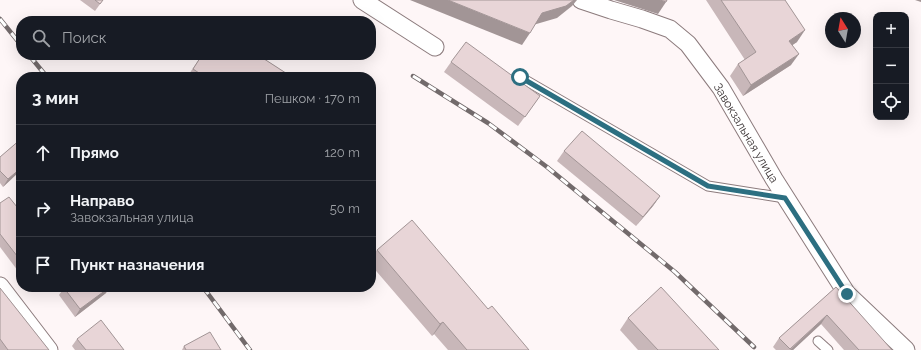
<!DOCTYPE html>
<html lang="ru">
<meta charset="utf-8">
<style>
body{margin:0;font-family:Raleway,sans-serif;background:#242831;color:#f1f3f6}
.controls{position:absolute;right:12px;top:12px;display:grid;overflow:hidden;border-radius:8px;box-shadow:0 4px 16px #0002}
.controls button{width:36px;height:36px;display:grid;place-items:center;padding:0;border:0;border-bottom:1px solid #363941;background:#171b24;color:#f1f3f6;font:20px sans-serif}
.compass{position:absolute;left:825px;top:12px;width:36px;height:36px;border-radius:50%;background:#171b24;box-shadow:0 4px 16px #0002;rotate:349deg}
.stop{position:absolute;width:12px;height:12px;margin:-9px;border:3px solid #2c6f81;border-radius:50%;background:#fff}
.stop.end{background:#2c6f81;border-color:#fff;box-shadow:0 1px 4px #0008}
.list{margin:0;padding:0;list-style:none}
h2{display:flex;justify-content:space-between;align-items:center;height:52px;margin:0;padding:0 16px;font-size:17px}
h2 small{font-size:13px;font-weight:400;color:#9ea1a6}
.list li{display:grid;grid-template-columns:26px 1fr auto;gap:12px;align-items:center;box-sizing:border-box;height:56px;padding:0 16px;border-top:1px solid #363941}
.list b{display:block;font-size:15px;white-space:nowrap}
.list p{margin:0;font-size:13px;white-space:nowrap;color:#9ea1a6}
.list em{font-size:13px;font-style:normal;color:#9ea1a6}
.icon{flex:none;width:22px;height:22px;fill:none;stroke:currentColor;stroke-width:2;stroke-linecap:round;stroke-linejoin:round}
.map{position:relative;flex:none;width:921px;height:350px;overflow:hidden}
.search{position:absolute;background:#171b24;box-shadow:0 4px 16px #0002;left:16px;top:16px;width:360px;height:44px;display:flex;align-items:center;gap:10px;box-sizing:border-box;padding:0 14px;border-radius:16px;color:#9ea1a6;font-size:15px}
.panel{position:absolute;background:#171b24;box-shadow:0 4px 16px #0002;left:16px;top:72px;width:360px;height:220px;border-radius:16px}
.map>svg:first-child{display:block}
.lines{fill:none;stroke-linecap:round;stroke-linejoin:round}
.service-casing{stroke:#8c7b7d;stroke-width:11}
.minor-casing{stroke:#8c7b7d;stroke-width:19}
.service{stroke:#fff;stroke-width:9}
.minor{stroke:#fff;stroke-width:17}
.rail-casing{stroke:#726a6b;stroke-width:4.5}
.rail{stroke:#fff;stroke-width:3;stroke-dasharray:9;stroke-linecap:butt}
.wall{fill:#c8b7b9}
.shaded-wall{fill:#a29596}
.building{fill:#e8d5d7;stroke:#a29596}
.route{stroke:#2c6f81;stroke-width:5}
.labels{text-anchor:middle;dominant-baseline:central;stroke-width:3;stroke-linejoin:round;paint-order:stroke}
.street-label{font-size:12px;fill:#373031;stroke:#fff}
</style>
<div class="map">
<svg width="921" height="350" viewBox="0 0 921 350">
<rect width="100%" height="100%" fill="#fef6f7"/>
<g class="lines">
<g class="service-casing">
<g id="service">
<path d="M 520,77 L 708,186 L 785,198"/>
<path d="M 818,341 L 828,350"/>
</g>
</g>
<g class="minor-casing">
<g id="minor">
<path d="M 362,0 L 435,47"/>
<path d="M 581,0 L 611,10 L 642,19 L 670,29 L 688,44 L 721,88 L 774,179 L 847,294 L 906,350"/>
<path d="M 0,286 L 49,350"/>
</g>
</g>
<use href="#service" class="service"/>
<use href="#minor" class="minor"/>
<g class="rail-casing">
<g id="rail">
<path d="M 0,19 L 21,45"/>
<path d="M 29,55 L 47,77"/>
<path d="M 413,76 L 488,123 L 547,167 L 675,272 L 754,347"/>
<path d="M 203,287 L 250,350"/>
</g>
</g>
<use href="#rail" class="rail"/>
</g>
<g class="wall">
<path d="M 80,0 L 103,0 L 95,11 Z"/>
<path d="M 706,0 L 785,0 L 797,42 L 792,45 L 791,65 L 743,96 L 730,76 L 738,64 L 745,60 Z"/>
<path d="M 202,55 L 258,55 L 292,77 L 187,77 Z"/>
<path d="M 451,62 L 540,96 L 518,126 L 444,72 Z"/>
<path d="M 21,139 L 21,170 L 3,187 L 0,183 L 0,157 Z"/>
<path d="M 564,151 L 660,196 L 653,206 L 636,226 L 557,161 Z"/>
<path d="M 0,203 L 21,212 L 21,275 L 0,247 Z"/>
<path d="M 377,250 L 488,309 L 529,350 L 448,350 L 434,334 L 432,336 L 371,265 L 371,258 Z"/>
<path d="M 30,287 L 39,287 L 33,292 Z"/>
<path d="M 836,287 L 892,350 L 844,350 L 821,324 L 793,350 L 776,350 L 773,347 L 779,338 Z"/>
<path d="M 0,288 L 49,350 L 0,350 Z"/>
<path d="M 64,288 L 106,293 L 75,317 L 59,295 Z"/>
<path d="M 628,318 L 719,350 L 638,350 L 620,330 Z"/>
<path d="M 77,339 L 124,350 L 75,350 L 72,346 Z"/>
<path d="M 184,346 L 221,350 L 182,350 Z"/>
</g>
<g class="shaded-wall">
<path d="M 410,0 L 448,0 L 530,33 L 522,45 Z"/>
<path d="M 574,0 L 577,0 L 572,6 L 557,18 L 533,25 L 542,13 Z"/>
<path d="M 614,0 L 660,0 L 666,2 L 658,14 Z"/>
<path d="M 915,0 L 921,0 L 921,2 Z"/>
<path d="M 805,30 L 797,42 L 781,53 L 789,41 Z"/>
<path d="M 799,54 L 791,65 L 743,96 L 751,85 Z"/>
<path d="M 21,168 L 21,170 L 3,187 L 8,179 Z"/>
<path d="M 660,196 L 653,206 L 636,226 L 643,217 Z"/>
<path d="M 37,287 L 39,287 L 33,292 Z"/>
<path d="M 110,287 L 106,293 L 75,317 L 80,309 Z"/>
<path d="M 827,315 L 821,324 L 793,350 L 790,350 Z"/>
<path d="M 443,322 L 434,334 L 432,336 L 440,324 Z"/>
</g>
<g class="building">
<path d="M 95,0 L 103,0 L 100,4 Z"/>
<path d="M 448,0 L 574,0 L 566,6 L 542,13 L 530,33 Z"/>
<path d="M 660,0 L 667,0 L 666,2 Z"/>
<path d="M 721,0 L 785,0 L 805,30 L 789,41 L 799,54 L 751,85 L 738,64 L 756,52 Z"/>
<path d="M 466,42 L 540,96 L 525,117 L 451,62 Z"/>
<path d="M 202,55 L 258,55 L 292,77 L 205,77 L 193,69 Z"/>
<path d="M 582,131 L 660,196 L 643,217 L 564,151 Z"/>
<path d="M 21,139 L 21,168 L 8,179 L 0,171 L 0,157 Z"/>
<path d="M 9,197 L 21,212 L 21,261 L 0,234 L 0,203 Z"/>
<path d="M 412,220 L 488,309 L 492,306 L 529,350 L 467,350 L 443,322 L 440,324 L 377,250 Z"/>
<path d="M 65,287 L 110,287 L 80,309 L 64,288 Z"/>
<path d="M 661,287 L 719,350 L 658,350 L 628,318 Z"/>
<path d="M 836,287 L 892,350 L 859,350 L 827,315 L 790,349 L 779,338 Z"/>
<path d="M 0,288 L 49,350 L 8,350 L 0,339 Z"/>
<path d="M 101,320 L 124,350 L 86,350 L 77,339 Z"/>
<path d="M 210,332 L 221,350 L 186,350 L 184,346 Z"/>
</g>
<g class="lines">
<path class="route" d="M 520,77 L 708,186 L 785,198 L 847,294"/>
</g>
<g class="labels">
<g class="street-label">
<text transform="translate(746 133) rotate(59)">Завокзальная улица</text>
</g>
</g>
</svg>
<div class="controls">
<button>+</button>
<button>−</button>
<button><svg class="icon" aria-label="locate" viewBox="0 0 24 24"><circle cx="12" cy="12" r="6"/><path d="M12 2v4M12 18v4M2 12h4M18 12h4"/></svg></button>
</div>
<svg class="compass" viewBox="-18 -18 36 36"><path d="M0-13l5 13h-10z" fill="#e53935"/><path d="M0 13l5-13h-10z" fill="#9ea1a6"/></svg>
<div class="stop" style="left:520px;top:77px"></div>
<div class="stop end" style="left:847px;top:294px"></div>
<div class="search"><svg class="icon" aria-label="search" viewBox="0 0 24 24"><circle cx="10" cy="10" r="6"/><path d="M15 15l6 6"/></svg>Поиск</div>
<section class="panel">
<h2>3 мин<small>Пешком · 170 m</small></h2>
<ul class="list">
<li><svg class="icon" aria-label="ahead" viewBox="0 0 24 24"><path d="M12 20V5M6 11l6-6 6 6"/></svg><div><b>Прямо</b></div><em>120 m</em></li>
<li><svg class="icon" aria-label="right" viewBox="0 0 24 24"><path d="M7 20v-9h11M14 6l5 5-5 5"/></svg><div><b>Направо</b><p>Завокзальная улица</p></div><em>50 m</em></li>
<li><svg class="icon" aria-label="arrive" viewBox="0 0 24 24"><path d="M6 21V4h12l-3 4 3 4H6"/></svg><div><b>Пункт назначения</b></div></li>
</ul>
</section>
</div>
